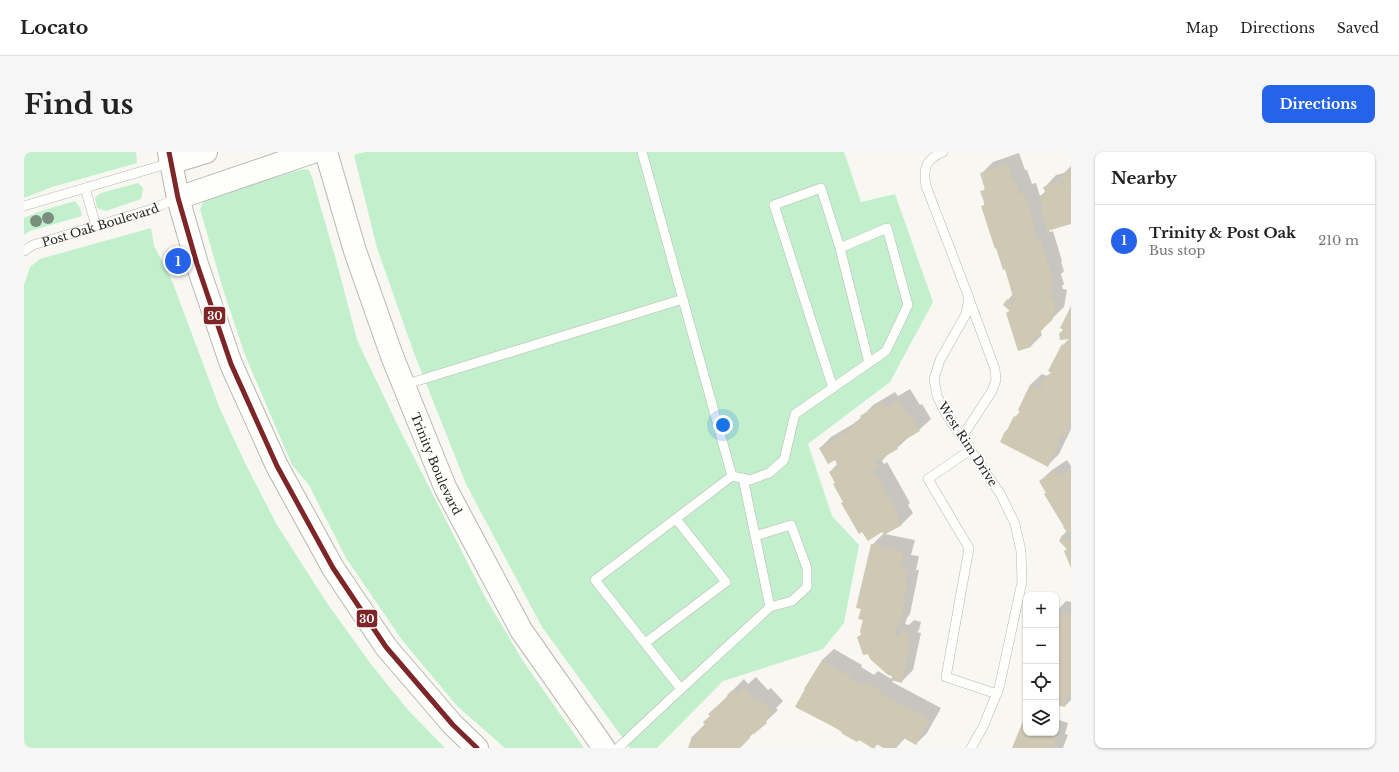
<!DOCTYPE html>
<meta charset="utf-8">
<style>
body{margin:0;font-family:"Libre Baskerville",serif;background:#f6f6f6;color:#222}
.controls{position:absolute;right:12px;bottom:12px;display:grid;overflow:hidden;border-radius:8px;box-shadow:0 1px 3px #0004}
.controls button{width:36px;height:36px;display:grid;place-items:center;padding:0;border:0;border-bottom:1px solid #e0e0e0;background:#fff;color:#222;font:20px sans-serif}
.you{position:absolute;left:699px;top:273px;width:14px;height:14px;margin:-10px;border:3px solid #fff;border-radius:50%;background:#1a73e8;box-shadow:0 0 0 6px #1a73e833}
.badge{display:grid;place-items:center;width:26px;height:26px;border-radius:50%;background:#2563eb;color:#fff;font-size:13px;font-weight:700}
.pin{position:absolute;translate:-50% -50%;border:2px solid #fff;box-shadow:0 1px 4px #0006}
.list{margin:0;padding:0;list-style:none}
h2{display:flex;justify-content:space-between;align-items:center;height:52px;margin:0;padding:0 16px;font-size:17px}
h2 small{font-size:13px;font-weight:400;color:#767676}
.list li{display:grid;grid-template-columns:26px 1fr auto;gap:12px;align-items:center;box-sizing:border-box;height:72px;padding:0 16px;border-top:1px solid #e0e0e0}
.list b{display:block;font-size:15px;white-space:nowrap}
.list p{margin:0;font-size:13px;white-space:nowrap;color:#767676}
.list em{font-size:13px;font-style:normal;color:#767676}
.icon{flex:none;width:22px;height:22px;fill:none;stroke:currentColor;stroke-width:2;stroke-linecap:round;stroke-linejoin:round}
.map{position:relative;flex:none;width:1047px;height:596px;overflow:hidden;border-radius:8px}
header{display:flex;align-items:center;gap:24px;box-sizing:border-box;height:56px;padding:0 20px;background:#fff;border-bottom:1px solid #e0e0e0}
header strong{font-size:19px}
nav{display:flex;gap:22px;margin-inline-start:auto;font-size:14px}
.intro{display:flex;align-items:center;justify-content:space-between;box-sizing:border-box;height:96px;padding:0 24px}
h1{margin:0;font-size:28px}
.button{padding:10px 18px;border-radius:8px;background:#2563eb;color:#fff;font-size:14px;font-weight:700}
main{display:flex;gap:24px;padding:0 24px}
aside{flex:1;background:#fff;border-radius:8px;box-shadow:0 1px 3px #0004}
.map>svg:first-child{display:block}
.green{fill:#c2f0cd}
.shadow{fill:#0003}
.building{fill:#cfc8b3}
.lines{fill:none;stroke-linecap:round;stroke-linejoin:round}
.lane-casing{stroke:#b8b7b3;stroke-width:10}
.secondary-casing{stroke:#b8b7b3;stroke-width:24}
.lane{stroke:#fefefd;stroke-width:9}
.secondary{stroke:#fefefd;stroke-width:22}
.bus-1-casing{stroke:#fff;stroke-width:8}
.bus-1{stroke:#7d2527;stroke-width:5}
.tree{fill:#7a8e7f}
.labels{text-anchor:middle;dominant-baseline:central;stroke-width:3.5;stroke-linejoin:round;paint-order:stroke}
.street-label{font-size:12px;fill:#272522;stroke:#fff}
.line-badge{stroke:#fff;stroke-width:1.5}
.badge-label{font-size:11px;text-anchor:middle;font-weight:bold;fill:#fff}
</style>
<header>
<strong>Locato</strong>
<nav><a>Map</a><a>Directions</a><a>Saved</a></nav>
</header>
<div class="intro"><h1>Find us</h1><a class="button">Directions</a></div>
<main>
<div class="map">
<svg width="1047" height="596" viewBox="0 0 1047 596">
<rect width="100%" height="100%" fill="#f8f7f1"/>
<g class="green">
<path d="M 0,0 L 112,0 L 113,11 L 28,35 L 0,46 Z"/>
<path d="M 341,0 L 820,0 L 837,50 L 871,42 L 909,150 L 866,230 L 784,292 L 808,364 L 835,393 L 820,471 L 799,497 L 699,529 L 633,596 L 606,596 L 518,475 L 442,332 L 390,201 L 353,96 L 330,3 Z"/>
<path d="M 280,17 L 285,18 L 288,25 L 314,115 L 333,188 L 374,274 L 461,445 L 499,509 L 560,596 L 481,596 L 434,555 L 378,488 L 322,406 L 285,333 L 268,313 L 221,203 L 199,137 L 176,57 L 181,46 L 197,40 Z"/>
<path d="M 114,31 L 119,36 L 117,47 L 82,59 L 73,56 L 71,45 L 77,41 Z"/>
<path d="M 51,49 L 56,56 L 58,64 L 6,79 L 0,83 L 0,66 L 14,60 Z"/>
<path d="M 127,76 L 130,94 L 147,126 L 196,257 L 222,313 L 253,373 L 303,451 L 346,511 L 384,558 L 421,596 L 0,596 L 0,133 L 6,115 L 16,107 Z"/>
</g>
<g class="shadow">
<path d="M 995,1 L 1001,18 L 1003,18 L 1008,32 L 1012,31 L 1016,44 L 1022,39 L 1021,35 L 1032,23 L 1040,21 L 1047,14 L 1047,70 L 1025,78 L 1026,80 L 1029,79 L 1038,109 L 1037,110 L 1040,119 L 1037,122 L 1040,132 L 1038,134 L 1039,137 L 1043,138 L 1040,155 L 1016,178 L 1018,183 L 1006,195 L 983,161 L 986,158 L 984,148 L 989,142 L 981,116 L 959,54 L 961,51 L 958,40 L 962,36 L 957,22 L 969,10 Z"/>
<path d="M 1047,156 L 1047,277 L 1035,302 L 1023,314 L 981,280 L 985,276 L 991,265 L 996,260 L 995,257 L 1006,233 L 1018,222 L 1023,224 L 1028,220 L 1039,193 L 1046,186 L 1036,181 L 1040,177 Z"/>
<path d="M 886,237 L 896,253 L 898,252 L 907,267 L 895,278 L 885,285 L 873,296 L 864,302 L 858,309 L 860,312 L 863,310 L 886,351 L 884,353 L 889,361 L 877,373 L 861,382 L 891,388 L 887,403 L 895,404 L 892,418 L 895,418 L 886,462 L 883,466 L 881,472 L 885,473 L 890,468 L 897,470 L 895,478 L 893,480 L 897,481 L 889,518 L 877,530 L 869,528 L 868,530 L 917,556 L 903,581 L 892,592 L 881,586 L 872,596 L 861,596 L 854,592 L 850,596 L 798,508 L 810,497 L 838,513 L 837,515 L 850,523 L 854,519 L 869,528 L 869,523 L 834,485 L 838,482 L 840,467 L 838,456 L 848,393 L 860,381 L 859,379 L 839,379 L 820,350 L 806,320 L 814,311 L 811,307 L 796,296 L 807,285 L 829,272 L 838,265 L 849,253 L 871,240 L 874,244 Z"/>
<path d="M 1043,308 L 1047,314 L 1047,413 L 1041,399 L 1044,396 L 1038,384 L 1043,379 L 1016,329 L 1028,318 Z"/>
<path d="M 1042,449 L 1047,450 L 1047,548 L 1041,554 L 1032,552 L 1032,460 Z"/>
<path d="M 732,525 L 744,538 L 747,536 L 759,549 L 752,556 L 754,558 L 714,596 L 665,596 L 669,584 L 681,572 L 704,543 L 720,527 L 724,532 Z"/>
<path d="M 1002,567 L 1002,581 L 1032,581 L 1032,567 L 1044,571 L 1041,582 L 1044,583 L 1039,596 L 989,596 Z"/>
</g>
<g class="building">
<path d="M 984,12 L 989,29 L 991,28 L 996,43 L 1000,41 L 1010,71 L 1008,72 L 1014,91 L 1017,90 L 1027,121 L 1026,121 L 1029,131 L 1026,132 L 1029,144 L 1027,145 L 1028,148 L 1032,149 L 1029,167 L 1005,191 L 1007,195 L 994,199 L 982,161 L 986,159 L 979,153 L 983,147 L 989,153 L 992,145 L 989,145 L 981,117 L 979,118 L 972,96 L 971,97 L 957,54 L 961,53 L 956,39 L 961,38 L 956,21 Z"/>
<path d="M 1047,19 L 1047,72 L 1023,79 L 1016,58 L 1019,57 L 1015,44 L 1022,42 L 1019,35 L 1037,29 L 1040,38 L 1042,38 L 1037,22 Z"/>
<path d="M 1047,154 L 1047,273 L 1041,285 L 1036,283 L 1033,289 L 1036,290 L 1024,315 L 976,290 L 981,279 L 982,280 L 990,264 L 992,265 L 996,259 L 994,258 L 1006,233 L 1018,239 L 1019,235 L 1015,233 L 1018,228 L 1020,229 L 1023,223 L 1025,224 L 1027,221 L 1032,223 L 1024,219 L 1038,192 L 1041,194 L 1045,187 L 1036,188 L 1035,181 L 1044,180 L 1036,176 Z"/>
<path d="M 874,248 L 884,264 L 886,262 L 896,279 L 872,293 L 874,297 L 851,310 L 854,315 L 846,319 L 848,323 L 851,321 L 875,363 L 872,364 L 878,373 L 860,383 L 858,380 L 844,389 L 838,380 L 835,382 L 817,351 L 819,350 L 809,332 L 811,331 L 805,320 L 814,314 L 811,308 L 804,312 L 795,296 L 822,280 L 821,279 L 831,273 L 830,271 L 838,267 L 836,264 L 859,250 L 862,255 Z"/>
<path d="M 1047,317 L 1047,416 L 1040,399 L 1043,397 L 1035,389 L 1038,383 L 1045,389 L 1047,381 L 1045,379 L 1043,380 L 1039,375 L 1040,375 L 1020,342 L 1022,341 L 1015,329 L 1031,319 L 1035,325 Z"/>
<path d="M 847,392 L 880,400 L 876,414 L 884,416 L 881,429 L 884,430 L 879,452 L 881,452 L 875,475 L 872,474 L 870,483 L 876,485 L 877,479 L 886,481 L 884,490 L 880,489 L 880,491 L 886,492 L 878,531 L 867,528 L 868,524 L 864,523 L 846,507 L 844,502 L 839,503 L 833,485 L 837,483 L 836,479 L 839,468 L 834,467 L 837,457 L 832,456 Z"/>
<path d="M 1032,460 L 1047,463 L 1047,545 L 1043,544 L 1041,555 L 1032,553 Z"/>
<path d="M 798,508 L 827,525 L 826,527 L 839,535 L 842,530 L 858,540 L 857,542 L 881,555 L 882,554 L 906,568 L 892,593 L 878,585 L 872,596 L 859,596 L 853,592 L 850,596 L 848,596 L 835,588 L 833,590 L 817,581 L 818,580 L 808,574 L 771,555 L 781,537 L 780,537 Z"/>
<path d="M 720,535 L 732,549 L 735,546 L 749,561 L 741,568 L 743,571 L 730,582 L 728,580 L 724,584 L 726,586 L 716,596 L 664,596 L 668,584 L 671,588 L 675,584 L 673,582 L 682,574 L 679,570 L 686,564 L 684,562 L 704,544 L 703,543 L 708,538 L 712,542 Z"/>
<path d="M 999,569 L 1002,570 L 1002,581 L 1028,581 L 1033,583 L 1030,593 L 1033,595 L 1033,596 L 988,596 Z"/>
</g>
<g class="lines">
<g class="lane-casing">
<g id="lane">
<path d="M 618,0 L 708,324 L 726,328 L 745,321 L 760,308 L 771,262 L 862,199 L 884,153 L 863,76 L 816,96 L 797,36 L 750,53 L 809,236"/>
<path d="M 919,0 C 901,8 899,16 902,34 L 945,146 L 942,162 L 916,208 L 910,227 L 913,244 L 922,262 L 977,343 L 991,372 L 997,399 L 998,430 L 975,536 L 959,575 L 947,596"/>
<path d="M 61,36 L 72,74"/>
<path d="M 0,54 L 146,11"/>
<path d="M 816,96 L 845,211"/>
<path id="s1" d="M 0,99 L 9,93 L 128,57 L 154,46"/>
<path d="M 380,233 L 659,147"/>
<path d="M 938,285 L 968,239 L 972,228 L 971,217 L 945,147"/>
<path d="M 946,298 L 904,327 L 945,396 L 922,525 L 973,542"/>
<path d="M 708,324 L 571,428 L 657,537 L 746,455"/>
<path d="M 719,326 L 746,455 L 768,449 L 783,435 L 783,416 L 767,373 L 731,384"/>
<path d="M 621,491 L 702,430 L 652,367"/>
<path d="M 594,596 L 657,537"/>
</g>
</g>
<g class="secondary-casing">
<g id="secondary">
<path d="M 145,0 L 154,46 L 173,112 L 207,212 L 253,314 L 309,416 L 362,495 L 429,573 L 453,596"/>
<path id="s2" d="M 302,0 L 331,99 L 368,204 L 421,335 L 497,478 L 580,596"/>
<path d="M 146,11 L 182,0"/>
<path d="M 154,46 L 289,0"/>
</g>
</g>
<use href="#lane" class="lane"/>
<use href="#secondary" class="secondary"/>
<g class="bus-1-casing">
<path id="bus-1" d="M 145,0 L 154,46 L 173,112 L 207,212 L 253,314 L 309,416 L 362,495 L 429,573 L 453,596"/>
</g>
<use href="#bus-1" class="bus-1"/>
</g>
<g class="tree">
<circle cx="24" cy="66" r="6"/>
<circle cx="12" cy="69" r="6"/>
</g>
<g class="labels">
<g class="street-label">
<text stroke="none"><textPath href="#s1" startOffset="81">Post Oak Boulevard</textPath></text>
<text transform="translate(944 292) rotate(57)">West Rim Drive</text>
<text stroke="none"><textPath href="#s2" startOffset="331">Trinity Boulevard</textPath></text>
</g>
</g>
<g class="line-badge">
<rect x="179" y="154" width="23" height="19" rx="4" fill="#7d2527"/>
<rect x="332" y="457" width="22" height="19" rx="4" fill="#7d2527"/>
</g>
<g class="badge-label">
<text x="191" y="168">30</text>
<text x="343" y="471">30</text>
</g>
</svg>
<div class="controls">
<button>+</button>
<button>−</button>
<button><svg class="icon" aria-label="locate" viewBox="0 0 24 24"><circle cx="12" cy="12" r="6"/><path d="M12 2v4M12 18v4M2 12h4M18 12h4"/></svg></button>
<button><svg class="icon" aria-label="layers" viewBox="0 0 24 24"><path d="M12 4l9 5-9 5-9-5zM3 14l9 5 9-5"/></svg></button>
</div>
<div class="you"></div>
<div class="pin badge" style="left:154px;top:109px">1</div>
</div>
<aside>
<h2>Nearby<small></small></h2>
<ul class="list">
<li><span class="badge">1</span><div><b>Trinity &amp; Post Oak</b><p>Bus stop</p></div><em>210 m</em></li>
</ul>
</aside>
</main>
